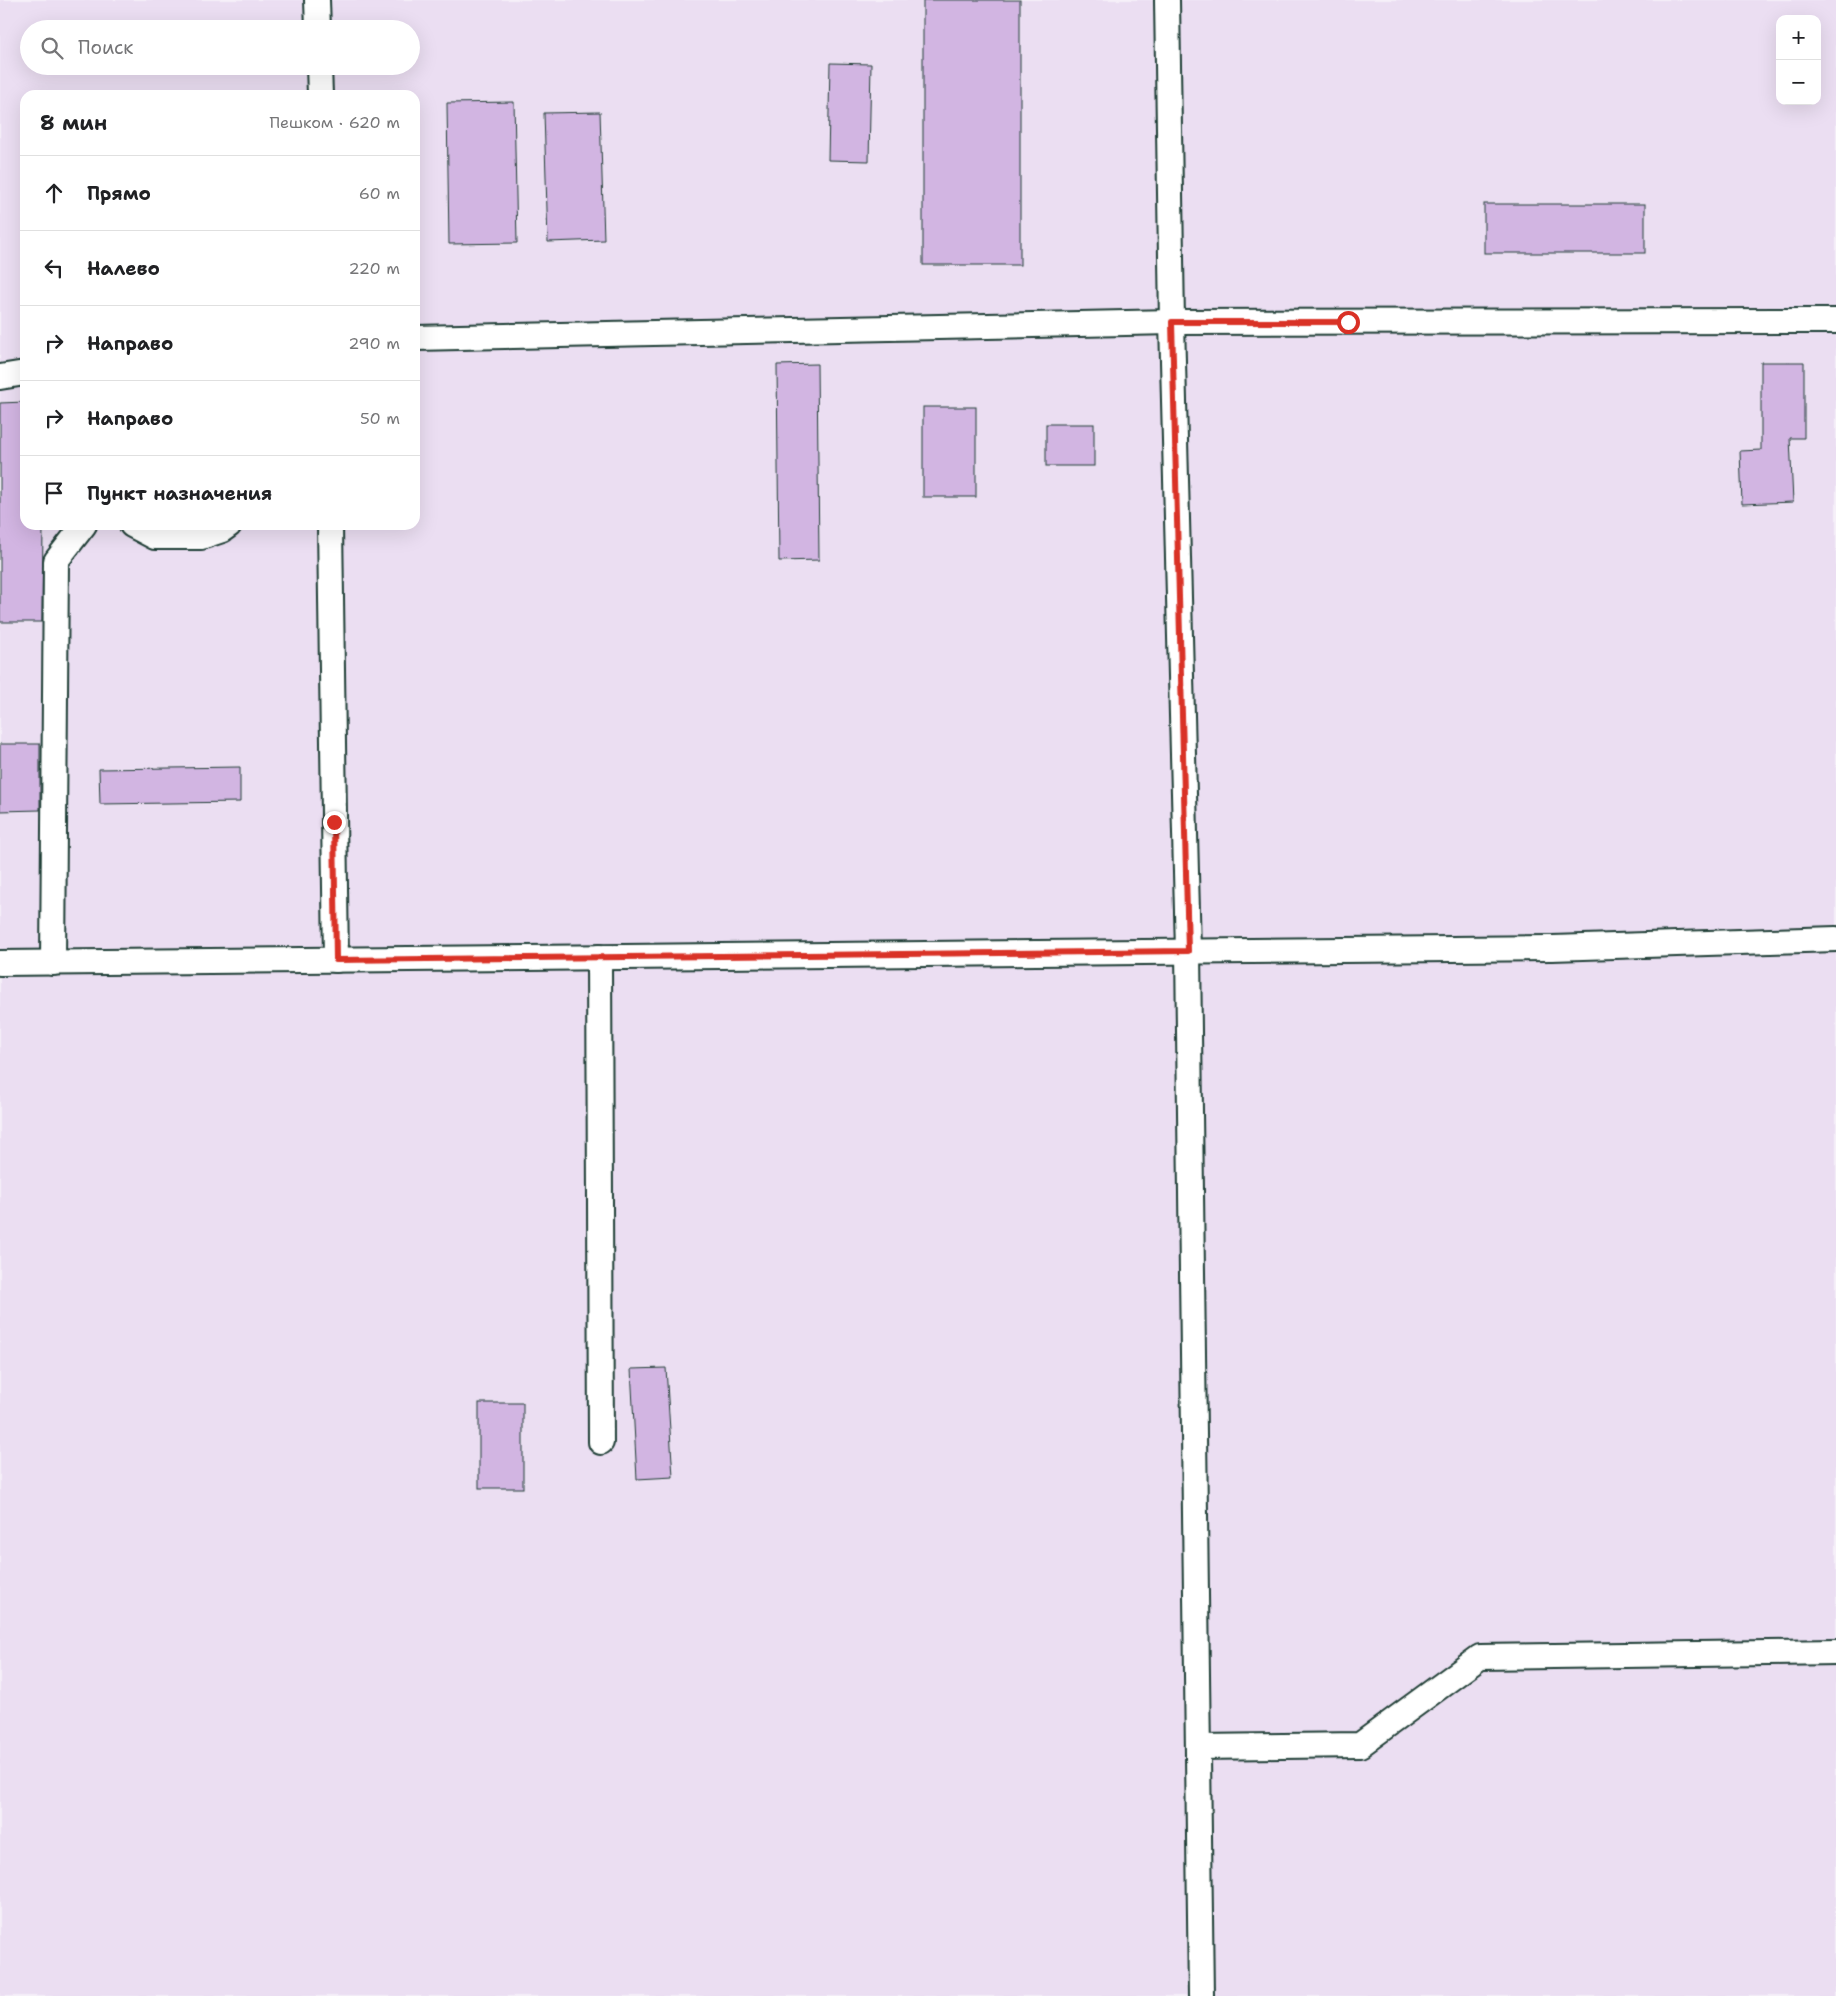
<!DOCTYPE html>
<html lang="ru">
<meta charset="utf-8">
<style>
body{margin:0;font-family:"Shantell Sans",sans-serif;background:#f2f2f2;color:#202124}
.controls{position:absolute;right:15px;top:15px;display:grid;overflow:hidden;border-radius:10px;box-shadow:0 5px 20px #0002}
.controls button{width:45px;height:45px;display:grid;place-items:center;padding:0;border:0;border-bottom:1px solid #e0e0e0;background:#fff;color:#202124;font:25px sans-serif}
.stop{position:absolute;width:15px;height:15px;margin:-11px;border:4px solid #d93025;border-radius:50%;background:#fff}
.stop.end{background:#d93025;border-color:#fff;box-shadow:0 1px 5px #0008}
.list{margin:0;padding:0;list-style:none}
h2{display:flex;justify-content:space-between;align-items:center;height:65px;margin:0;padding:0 20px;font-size:21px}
h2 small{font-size:16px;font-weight:400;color:#757577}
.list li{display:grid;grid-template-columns:32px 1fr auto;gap:15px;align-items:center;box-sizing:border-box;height:75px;padding:0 20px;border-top:1px solid #e0e0e0}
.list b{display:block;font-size:19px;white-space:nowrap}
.list em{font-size:16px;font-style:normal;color:#757577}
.icon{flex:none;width:28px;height:28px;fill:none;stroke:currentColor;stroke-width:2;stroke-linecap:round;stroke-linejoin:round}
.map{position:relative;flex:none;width:1836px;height:1996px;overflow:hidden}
.search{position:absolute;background:#fff;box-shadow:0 5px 20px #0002;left:20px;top:20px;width:400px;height:55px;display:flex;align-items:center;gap:12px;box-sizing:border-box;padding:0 18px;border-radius:28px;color:#757577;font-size:19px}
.panel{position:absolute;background:#fff;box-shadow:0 5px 20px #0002;left:20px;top:90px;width:400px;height:440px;border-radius:15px}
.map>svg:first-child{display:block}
.built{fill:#ebdef2;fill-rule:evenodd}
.building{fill:#d2b5e2;stroke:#1f3d34}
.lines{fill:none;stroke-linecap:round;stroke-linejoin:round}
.minor-casing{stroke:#1f3d34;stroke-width:28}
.minor{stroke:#fff;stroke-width:24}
.route{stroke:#d93025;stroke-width:6}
</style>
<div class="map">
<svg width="1836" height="1996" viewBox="0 0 1836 1996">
<rect width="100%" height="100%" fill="#f6f0f9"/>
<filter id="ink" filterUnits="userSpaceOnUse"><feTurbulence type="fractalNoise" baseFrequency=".02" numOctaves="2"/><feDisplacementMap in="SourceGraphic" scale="10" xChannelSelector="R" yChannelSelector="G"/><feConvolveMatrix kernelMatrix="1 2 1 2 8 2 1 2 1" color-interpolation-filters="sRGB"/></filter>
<g filter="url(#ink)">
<path class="built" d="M 0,0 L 1836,0 L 1836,1996 L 0,1996 ZM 1780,19 L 1817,19 L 1817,101 L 1780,101 ZM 29,29 L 411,29 L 411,66 L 29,66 ZM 25,95 L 415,95 L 415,525 L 25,525 Z"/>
<g class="building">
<rect x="923" y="0" width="97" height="265"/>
<path d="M 830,63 L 871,64 L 869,161 L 828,160 Z"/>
<path d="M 514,102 L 517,243 L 449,244 L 447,103 Z"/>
<path d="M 600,112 L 604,240 L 548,242 L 544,113 Z"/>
<rect x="1484" y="204" width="161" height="49"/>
<path d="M 1761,362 L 1804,362 L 1804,438 L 1790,438 L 1793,502 L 1742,504 L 1740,451 L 1761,450 Z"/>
<path d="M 817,364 L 819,560 L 779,561 L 777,365 Z"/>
<path d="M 25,402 L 25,525 L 43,525 L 42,622 L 0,622 L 0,403 Z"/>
<rect x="923" y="407" width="53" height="90"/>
<rect x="1046" y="424" width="48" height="42"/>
<path d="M 0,744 L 40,744 L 40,810 L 0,811 Z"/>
<path d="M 240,767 L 240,802 L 100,804 L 99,769 Z"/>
<path d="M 666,1368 L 673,1477 L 637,1479 L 631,1369 Z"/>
<rect x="479" y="1403" width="44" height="85"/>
</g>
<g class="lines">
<g class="minor-casing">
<g id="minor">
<path d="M 317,0 L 318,29"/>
<path d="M 1167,0 L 1172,322 L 1188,951 L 1201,1996"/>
<path d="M 319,66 L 320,95"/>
<path d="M 415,338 L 1172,322 L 1836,321"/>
<path d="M 0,377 L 25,373"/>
<path d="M 132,525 L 155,537 L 201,537 L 222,530 L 229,525"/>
<path d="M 330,525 L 336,960"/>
<path d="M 599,957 L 601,1442"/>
<path d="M 0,963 L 1552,948 L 1836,939"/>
<path d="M 53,963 L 56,561 L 84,525"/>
<path d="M 1198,1747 L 1360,1745 L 1480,1657 L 1836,1652"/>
</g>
</g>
<use href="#minor" class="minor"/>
</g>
</g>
<g class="lines" filter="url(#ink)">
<path class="route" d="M 334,822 L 336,960 L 1188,951 L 1172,322 L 1348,322"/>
</g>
</svg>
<div class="controls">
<button>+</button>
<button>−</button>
</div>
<div class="stop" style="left:1348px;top:322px"></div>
<div class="stop end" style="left:334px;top:822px"></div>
<div class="search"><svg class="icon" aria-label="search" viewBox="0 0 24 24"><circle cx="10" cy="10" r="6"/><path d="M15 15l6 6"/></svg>Поиск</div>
<section class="panel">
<h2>8 мин<small>Пешком · 620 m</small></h2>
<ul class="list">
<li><svg class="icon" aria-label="ahead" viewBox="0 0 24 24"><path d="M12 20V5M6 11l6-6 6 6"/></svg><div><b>Прямо</b></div><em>60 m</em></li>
<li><svg class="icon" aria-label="left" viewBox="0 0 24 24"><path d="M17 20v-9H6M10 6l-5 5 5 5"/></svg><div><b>Налево</b></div><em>220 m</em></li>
<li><svg class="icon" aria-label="right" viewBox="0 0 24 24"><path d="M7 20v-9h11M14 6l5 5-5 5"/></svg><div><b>Направо</b></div><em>290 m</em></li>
<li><svg class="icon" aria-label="right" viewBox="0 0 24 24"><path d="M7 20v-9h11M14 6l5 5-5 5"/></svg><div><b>Направо</b></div><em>50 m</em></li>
<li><svg class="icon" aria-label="arrive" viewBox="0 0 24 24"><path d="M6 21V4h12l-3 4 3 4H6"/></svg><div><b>Пункт назначения</b></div></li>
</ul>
</section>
</div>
